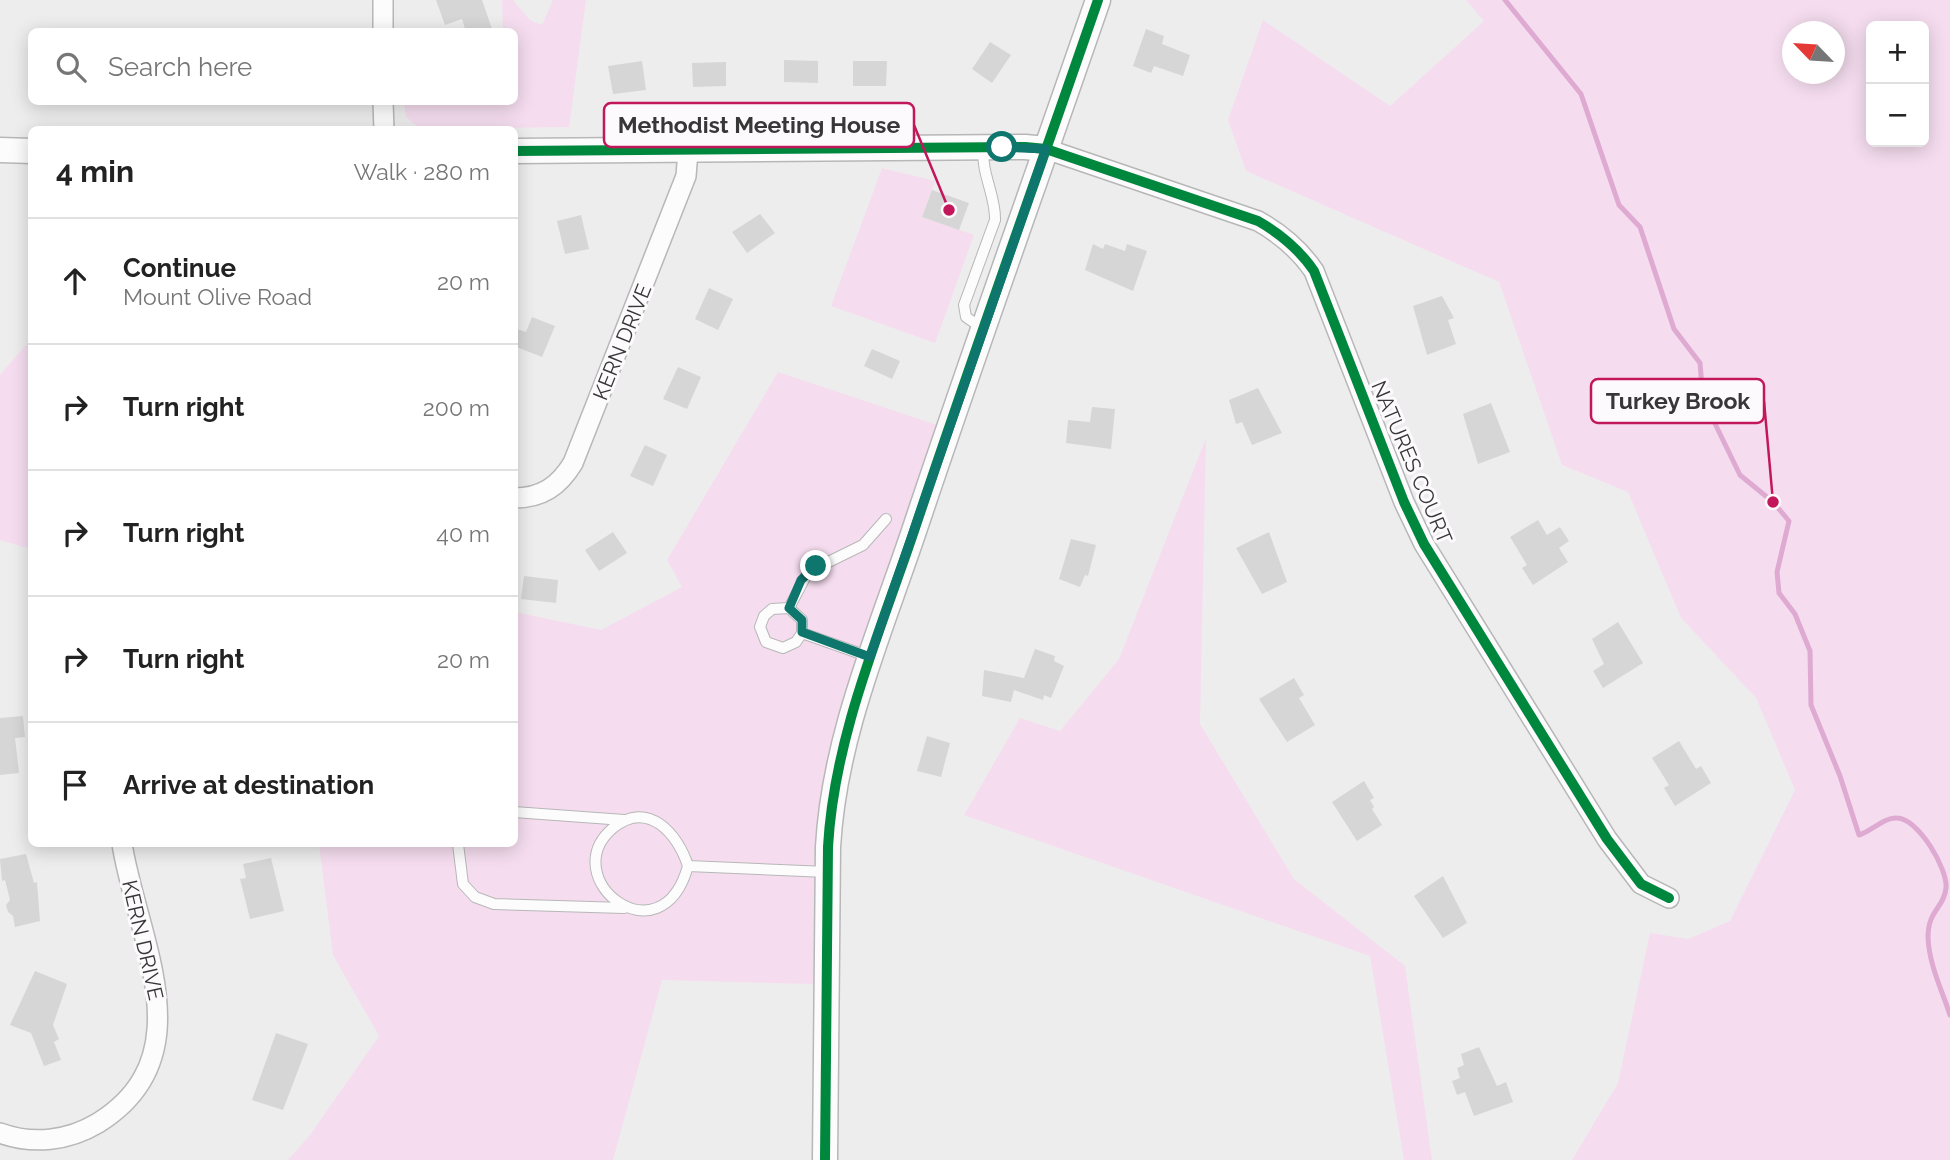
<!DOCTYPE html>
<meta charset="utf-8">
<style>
body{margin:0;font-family:Raleway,sans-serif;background:#f2f2f2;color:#222}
.controls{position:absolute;right:21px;top:21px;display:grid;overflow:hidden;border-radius:10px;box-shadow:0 4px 18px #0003}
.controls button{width:63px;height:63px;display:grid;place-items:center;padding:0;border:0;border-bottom:2px solid #e0e0e0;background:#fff;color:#222;font:35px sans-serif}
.compass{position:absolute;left:1782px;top:21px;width:63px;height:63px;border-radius:50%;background:#fff;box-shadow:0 4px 18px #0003;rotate:295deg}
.stop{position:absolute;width:21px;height:21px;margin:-16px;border:5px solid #0f766e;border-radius:50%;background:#fff}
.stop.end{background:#0f766e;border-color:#fff;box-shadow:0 2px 7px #0008}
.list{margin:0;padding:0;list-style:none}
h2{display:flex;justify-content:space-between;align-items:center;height:91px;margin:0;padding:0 28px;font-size:30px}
h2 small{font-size:23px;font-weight:400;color:#767676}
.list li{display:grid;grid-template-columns:46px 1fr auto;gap:21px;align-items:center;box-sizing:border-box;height:126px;padding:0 28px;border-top:2px solid #e0e0e0}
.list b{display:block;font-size:26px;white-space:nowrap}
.list p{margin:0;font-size:23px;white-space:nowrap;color:#767676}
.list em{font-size:23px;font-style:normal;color:#767676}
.icon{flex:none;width:38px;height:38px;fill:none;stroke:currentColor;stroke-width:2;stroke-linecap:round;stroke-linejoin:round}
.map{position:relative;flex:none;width:1950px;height:1160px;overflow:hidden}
.search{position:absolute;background:#fff;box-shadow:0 4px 18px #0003;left:28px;top:28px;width:490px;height:77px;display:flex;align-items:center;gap:18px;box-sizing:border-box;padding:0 24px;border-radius:10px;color:#767676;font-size:26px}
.panel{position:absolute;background:#fff;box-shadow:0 4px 18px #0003;left:28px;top:126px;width:490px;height:721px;border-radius:10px}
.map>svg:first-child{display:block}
.green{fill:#f5ddef;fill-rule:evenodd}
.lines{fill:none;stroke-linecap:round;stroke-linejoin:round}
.stream{stroke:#deaad1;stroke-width:5}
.building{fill:#d7d6d7}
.service-casing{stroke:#b8b7b8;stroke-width:12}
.minor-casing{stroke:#b8b7b8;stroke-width:22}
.tertiary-casing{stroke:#b8b7b8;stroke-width:27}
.service{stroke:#fcfcfc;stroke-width:10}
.minor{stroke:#fcfcfc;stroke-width:19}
.tertiary{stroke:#fcfcfc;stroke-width:24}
.cycleway-casing{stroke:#fcfafc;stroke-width:15}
.cycleway{stroke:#00873e;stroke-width:10}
.route{stroke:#0f766e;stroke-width:9}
.labels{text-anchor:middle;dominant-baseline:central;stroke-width:6;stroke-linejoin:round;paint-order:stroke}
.street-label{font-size:21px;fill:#383738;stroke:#fcfafc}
.leader{fill:none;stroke:#c2185b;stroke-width:2.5}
.callout-dot{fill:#c2185b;stroke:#fcfafc;stroke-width:2.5}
.callout{fill:#fcfafc;stroke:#c2185b;stroke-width:2.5}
.callout-label{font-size:23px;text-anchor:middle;font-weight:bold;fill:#383738}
</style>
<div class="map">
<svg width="1950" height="1160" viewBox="0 0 1950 1160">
<rect width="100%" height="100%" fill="#eeedee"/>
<g class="green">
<path d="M 502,0 L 513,0 L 530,20 L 542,25 L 553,0 L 586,0 L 569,127 L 421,129 L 406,117 L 404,102 L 514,102 L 514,32 L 503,31 Z"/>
<path d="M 1466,0 L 1950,0 L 1950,1160 L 1572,1160 L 1618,1083 L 1650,933 L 1688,939 L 1730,921 L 1795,790 L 1756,698 L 1681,618 L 1628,492 L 1562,465 L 1499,282 L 1246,171 L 1228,120 L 1263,20 L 1390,106 L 1484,21 ZM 1871,26 L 1924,26 L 1924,142 L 1871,142 ZM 1792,32 L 1834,32 L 1834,74 L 1792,74 Z"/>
<path d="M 882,168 L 935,181 L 922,217 L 974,235 L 935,343 L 831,306 Z"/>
<path d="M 31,339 L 31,549 L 0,540 L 0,375 Z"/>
<path d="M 778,372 L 940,426 L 834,733 L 815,835 L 814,984 L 662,980 L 613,1160 L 288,1160 L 310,1135 L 379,1036 L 333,955 L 319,844 L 514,844 L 515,612 L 601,630 L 682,587 L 667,560 Z"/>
<path d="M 1206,438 L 1200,724 L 1294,879 L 1405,966 L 1432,1160 L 1404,1160 L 1370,956 L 964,815 L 1020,718 L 1060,731 L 1119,659 Z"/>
</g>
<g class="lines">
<path class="stream" d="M 1505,0 L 1581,94 L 1619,205 L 1640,227 L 1674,329 L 1700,363 L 1703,399 L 1740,475 L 1773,502 L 1789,521 L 1777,572 L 1779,593 L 1795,614 L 1810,651 L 1811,705 L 1840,776 L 1859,835 C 1872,831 1884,817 1897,818 C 1918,818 1948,869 1946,888 C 1944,908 1928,910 1928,937 C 1929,965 1942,990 1950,1015"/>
</g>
<g class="building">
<path d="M 436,0 L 482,0 L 493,32 L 466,32 L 462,19 L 445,25 Z"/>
<path d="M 1146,29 L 1164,36 L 1162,44 L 1190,55 L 1183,76 L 1154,66 L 1151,73 L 1133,66 Z"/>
<path d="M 990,42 L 1011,55 L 992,83 L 972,69 Z"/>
<path d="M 784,60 L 818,61 L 818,83 L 784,82 Z"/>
<path d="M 642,61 L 646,90 L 613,94 L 608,66 Z"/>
<path d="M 853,61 L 887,61 L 886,86 L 853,86 Z"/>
<path d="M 726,62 L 726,86 L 693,87 L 692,63 Z"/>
<path d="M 932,190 L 969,203 L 959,230 L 922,217 Z"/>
<path d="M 760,214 L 775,233 L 747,253 L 732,232 Z"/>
<path d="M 581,215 L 589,249 L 565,254 L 557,221 Z"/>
<path d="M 1093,244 L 1103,249 L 1105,244 L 1125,251 L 1127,244 L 1147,251 L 1133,291 L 1085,270 Z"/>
<path d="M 709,288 L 733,299 L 718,330 L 695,319 Z"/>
<path d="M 1442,296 L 1454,318 L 1448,320 L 1456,344 L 1427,355 L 1413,306 Z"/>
<path d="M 532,317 L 555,326 L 542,357 L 514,346 L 514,328 L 526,332 Z"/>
<path d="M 872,349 L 900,361 L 892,379 L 864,366 Z"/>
<path d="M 678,367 L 701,377 L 687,409 L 663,399 Z"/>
<path d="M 1258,388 L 1282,433 L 1252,445 L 1242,422 L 1236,424 L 1229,400 Z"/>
<path d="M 1491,403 L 1510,452 L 1478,464 L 1463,414 Z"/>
<path d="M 1092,407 L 1115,409 L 1111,449 L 1066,443 L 1068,420 L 1090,422 Z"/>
<path d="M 645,445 L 667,455 L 653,486 L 630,476 Z"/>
<path d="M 1538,520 L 1547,535 L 1560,527 L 1569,541 L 1559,548 L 1568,562 L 1533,585 L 1522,568 L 1527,565 L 1510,537 Z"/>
<path d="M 613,532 L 627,553 L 599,571 L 585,550 Z"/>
<path d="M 1269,532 L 1287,582 L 1262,594 L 1236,548 Z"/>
<path d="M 1071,539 L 1096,545 L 1088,576 L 1085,575 L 1080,587 L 1059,579 Z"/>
<path d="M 524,576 L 558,580 L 556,603 L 521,599 Z"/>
<path d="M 1618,622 L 1643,663 L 1603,688 L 1593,671 L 1604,664 L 1592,639 Z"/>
<path d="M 1035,649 L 1055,656 L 1054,661 L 1064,666 L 1051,698 L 1044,695 L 1043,700 L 1014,690 L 1011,702 L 982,696 L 984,670 L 1024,678 Z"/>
<path d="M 1294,678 L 1304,695 L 1299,698 L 1315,725 L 1287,742 L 1259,699 Z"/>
<path d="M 23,716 L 25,737 L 15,738 L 19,773 L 0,775 L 0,718 Z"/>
<path d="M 927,736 L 950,743 L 941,777 L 917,771 Z"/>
<path d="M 1679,741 L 1696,769 L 1701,766 L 1711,783 L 1675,806 L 1664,788 L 1669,785 L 1652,758 Z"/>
<path d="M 1364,781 L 1374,798 L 1370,800 L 1374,807 L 1372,809 L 1382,825 L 1357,841 L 1332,802 Z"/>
<path d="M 26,854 L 34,883 L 37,882 L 40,921 L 15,927 L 13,916 L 8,912 L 6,905 L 10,900 L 5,880 L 2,881 L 0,859 Z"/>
<path d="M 271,858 L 284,911 L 250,919 L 240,879 L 246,878 L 243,864 Z"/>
<path d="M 1443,876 L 1467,923 L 1443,938 L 1414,896 Z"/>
<path d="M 35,971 L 67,984 L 53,1025 L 59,1039 L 54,1042 L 61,1060 L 44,1066 L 31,1033 L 10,1025 Z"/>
<path d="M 276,1033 L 308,1044 L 283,1110 L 252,1100 Z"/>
<path d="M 1479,1047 L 1497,1086 L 1506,1082 L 1513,1102 L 1474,1116 L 1465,1092 L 1457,1095 L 1452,1081 L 1460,1078 L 1457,1068 L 1464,1065 L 1461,1054 Z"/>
</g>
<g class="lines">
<g class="service-casing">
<g id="service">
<path d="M 982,328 L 966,317 L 964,305 L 995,220 C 996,195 980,172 984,147"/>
<path d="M 789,608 L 808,572 L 863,545 L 886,519"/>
<path d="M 802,633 L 796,642 L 783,648 L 766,642 L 760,627 L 764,616 L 772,609 L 789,608 L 802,620 L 802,633 L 870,657"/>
<path d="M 514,812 L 624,820"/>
<path d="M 458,844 L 463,884 L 475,897 L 494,904 L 624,908"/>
<path d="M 688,866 C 661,963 554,878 613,828 C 648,799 678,834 688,866 L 827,872"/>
</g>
</g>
<g class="minor-casing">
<g id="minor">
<path d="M 383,0 L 383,32"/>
<path d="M 383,102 L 384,130"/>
<path d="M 1046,149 L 1258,221 C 1281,234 1299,249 1314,271 L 1404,502 L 1424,544 L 1607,839 L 1641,884 L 1669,898"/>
<path d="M 514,498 C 542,498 559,486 573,463 L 686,176 L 688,151"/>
<path d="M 0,1133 C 33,1145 68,1141 98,1123 C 206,1056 137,939 122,844"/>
</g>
</g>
<g class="tertiary-casing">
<g id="tertiary">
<path d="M 0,150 L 32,151"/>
<path d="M 514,151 L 1025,147 L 1046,149"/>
<path d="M 825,1160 L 828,847 C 834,738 879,635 914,531 C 973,354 1037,177 1098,0"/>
</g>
</g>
<use href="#service" class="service"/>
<use href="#minor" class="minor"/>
<use href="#tertiary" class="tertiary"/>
<g class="cycleway-casing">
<g id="cycleway">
<path d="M 514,151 L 1025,147 L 1046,149 L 1258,221 C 1281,234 1299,249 1314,271 L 1404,502 L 1424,544 L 1607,839 L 1641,884 L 1669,898"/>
<path d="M 825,1160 L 828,847 C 834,738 879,635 914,531 C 973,354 1037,177 1098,0"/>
</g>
</g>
<use href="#cycleway" class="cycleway"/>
</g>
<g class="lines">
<path class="route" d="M 816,566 L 801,580 L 789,608 L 802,620 L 802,632 L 870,657 L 1046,149 L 1002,147"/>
</g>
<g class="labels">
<g class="street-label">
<text transform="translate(622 342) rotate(-68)">KERN DRIVE</text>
<text transform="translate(1412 462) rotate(67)">NATURES COURT</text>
<text transform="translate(143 940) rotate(77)">KERN DRIVE</text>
</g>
</g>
<path class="leader" d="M949 210L914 125M1773 502L1764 401"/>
<g class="callout-dot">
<circle cx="949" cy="210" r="7"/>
<circle cx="1773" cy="502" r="7"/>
</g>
<g class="callout">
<rect x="604" y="103" width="310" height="44" rx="7"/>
<rect x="1591" y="379" width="173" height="44" rx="7"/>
</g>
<g class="callout-label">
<text x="759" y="133">Methodist Meeting House</text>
<text x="1678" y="409">Turkey Brook</text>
</g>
</svg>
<div class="controls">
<button>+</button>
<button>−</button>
</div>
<svg class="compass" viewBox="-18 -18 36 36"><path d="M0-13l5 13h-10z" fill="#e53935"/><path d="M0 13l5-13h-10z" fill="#767676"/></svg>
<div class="stop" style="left:1002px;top:147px"></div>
<div class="stop end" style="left:816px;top:566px"></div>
<div class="search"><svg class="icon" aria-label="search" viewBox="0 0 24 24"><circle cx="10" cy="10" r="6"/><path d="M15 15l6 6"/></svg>Search here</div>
<section class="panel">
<h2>4 min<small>Walk · 280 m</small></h2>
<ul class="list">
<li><svg class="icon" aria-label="ahead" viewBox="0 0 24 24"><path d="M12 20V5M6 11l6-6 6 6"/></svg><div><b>Continue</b><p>Mount Olive Road</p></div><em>20 m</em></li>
<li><svg class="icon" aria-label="right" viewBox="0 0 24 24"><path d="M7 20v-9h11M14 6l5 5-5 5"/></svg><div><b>Turn right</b></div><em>200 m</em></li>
<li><svg class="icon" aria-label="right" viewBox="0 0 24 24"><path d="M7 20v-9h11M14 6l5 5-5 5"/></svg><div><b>Turn right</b></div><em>40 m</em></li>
<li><svg class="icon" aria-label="right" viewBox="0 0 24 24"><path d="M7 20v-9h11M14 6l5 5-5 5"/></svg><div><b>Turn right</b></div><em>20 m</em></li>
<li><svg class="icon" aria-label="arrive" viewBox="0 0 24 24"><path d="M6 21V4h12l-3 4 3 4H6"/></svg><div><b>Arrive at destination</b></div></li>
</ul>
</section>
</div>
